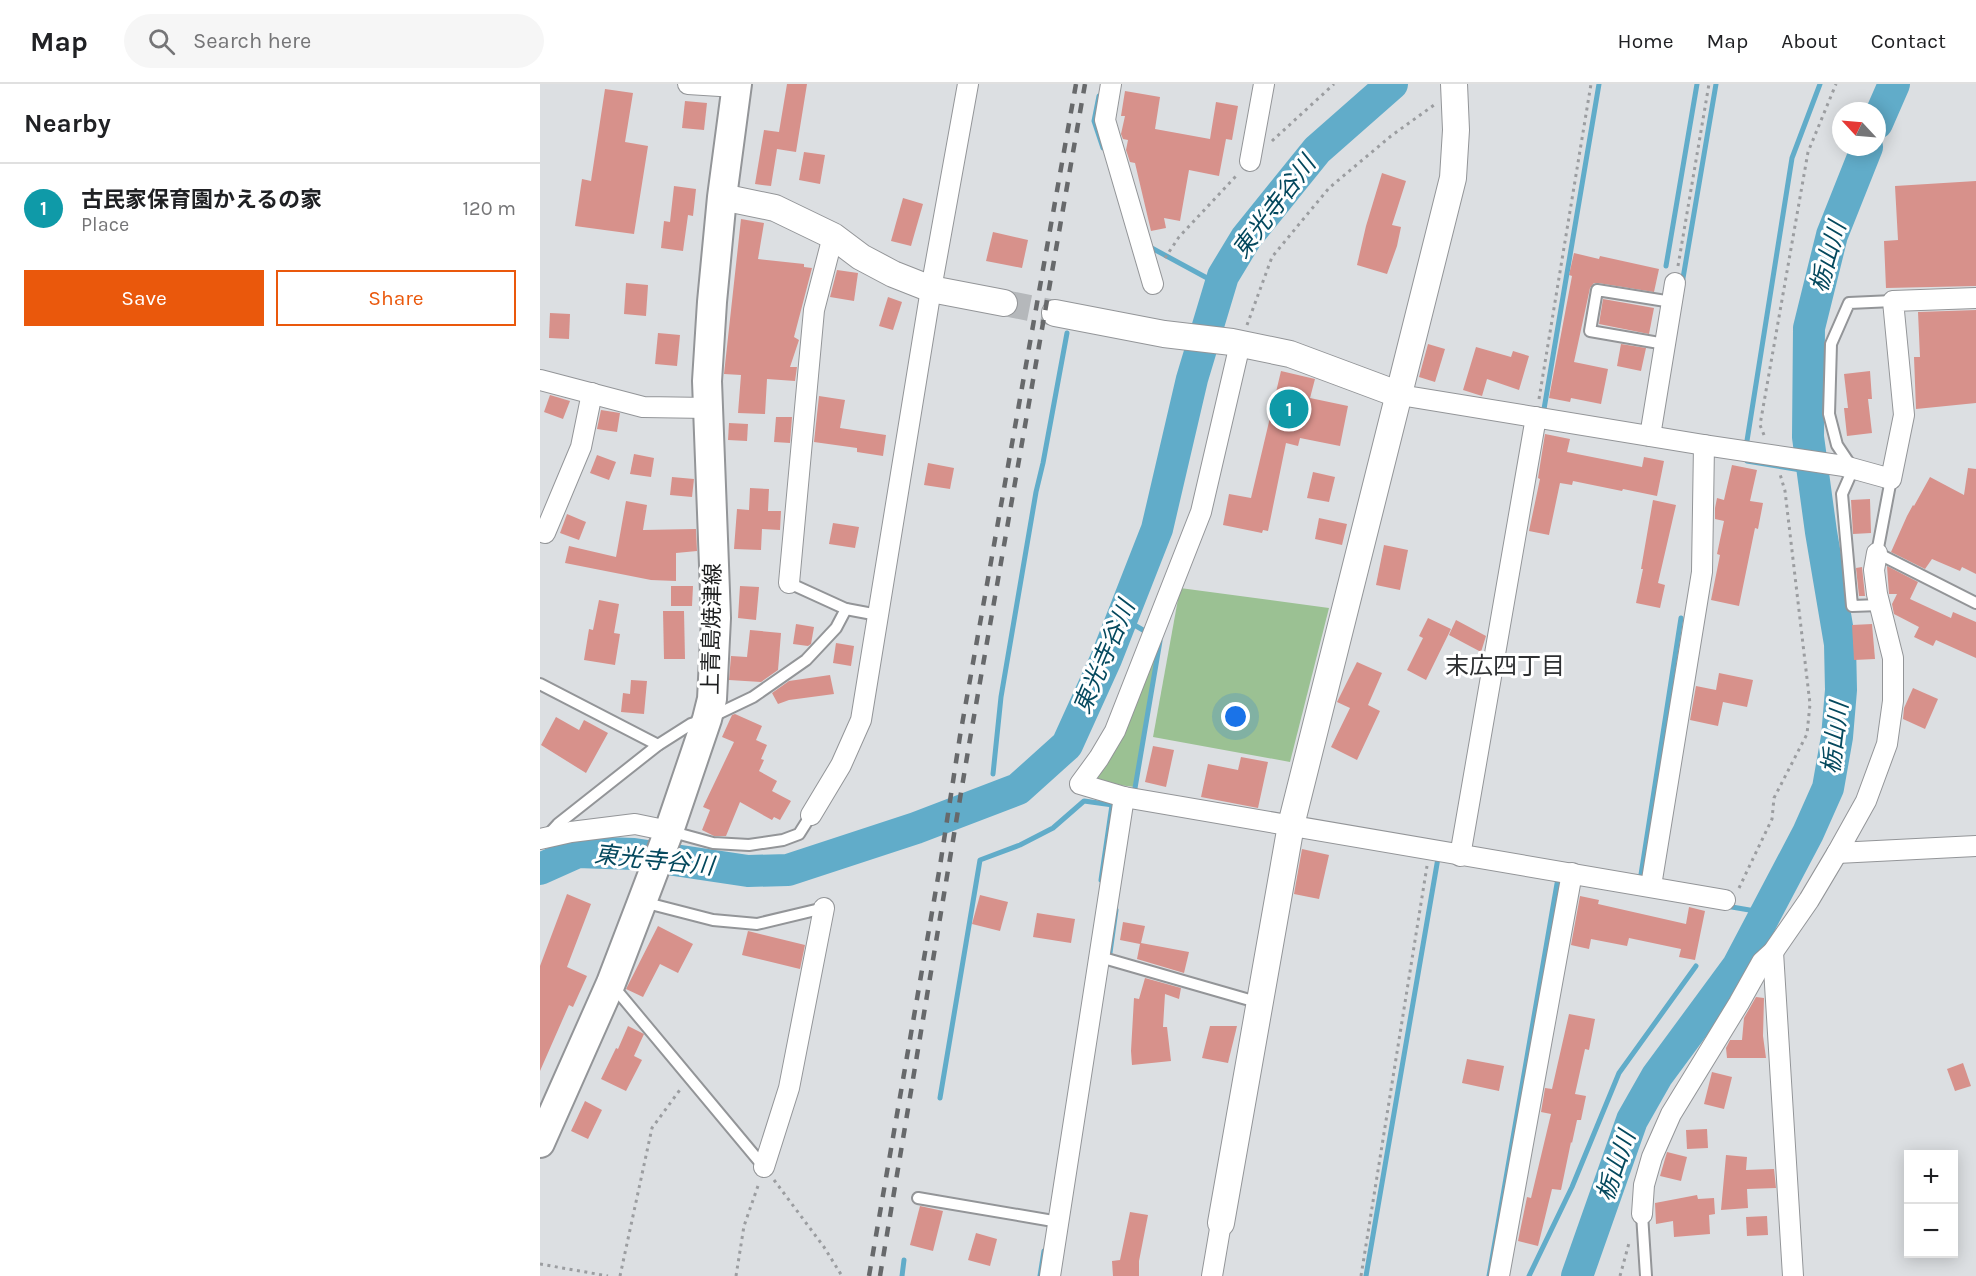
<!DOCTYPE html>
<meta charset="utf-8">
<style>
body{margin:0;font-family:Karla,"Noto Sans JP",sans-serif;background:#f6f6f6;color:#202124}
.controls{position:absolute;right:18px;bottom:18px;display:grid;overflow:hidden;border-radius:0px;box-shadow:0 3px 15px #0003}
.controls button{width:54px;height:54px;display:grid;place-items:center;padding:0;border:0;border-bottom:2px solid #e0e0e0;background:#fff;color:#202124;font:30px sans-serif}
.compass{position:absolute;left:1292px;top:18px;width:54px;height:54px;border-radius:50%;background:#fff;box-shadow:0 3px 15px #0003;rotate:296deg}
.you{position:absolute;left:696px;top:633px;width:21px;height:21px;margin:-15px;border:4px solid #fff;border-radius:50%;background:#1a73e8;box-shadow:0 0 0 9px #1a73e833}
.badge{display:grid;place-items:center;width:39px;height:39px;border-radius:50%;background:#ea580c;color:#fff;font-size:20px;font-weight:700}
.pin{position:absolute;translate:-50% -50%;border:3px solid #fff;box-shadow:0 2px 6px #0006}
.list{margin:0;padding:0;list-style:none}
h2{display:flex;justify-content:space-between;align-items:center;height:78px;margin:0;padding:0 24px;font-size:26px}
h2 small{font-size:20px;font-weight:400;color:#757577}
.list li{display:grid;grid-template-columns:39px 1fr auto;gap:18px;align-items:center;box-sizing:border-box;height:90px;padding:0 24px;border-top:2px solid #e0e0e0}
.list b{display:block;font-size:22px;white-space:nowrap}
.list p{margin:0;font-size:20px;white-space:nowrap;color:#757577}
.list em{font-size:20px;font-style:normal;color:#757577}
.actions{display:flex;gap:12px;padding:18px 24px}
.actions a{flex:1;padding:14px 0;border:2px solid #ea580c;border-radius:0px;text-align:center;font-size:21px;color:#ea580c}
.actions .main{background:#ea580c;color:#fff}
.icon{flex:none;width:33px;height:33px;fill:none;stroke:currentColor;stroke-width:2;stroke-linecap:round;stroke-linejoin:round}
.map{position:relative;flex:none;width:1436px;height:1192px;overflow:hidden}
header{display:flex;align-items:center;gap:36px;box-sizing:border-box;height:84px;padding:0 30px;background:#fff;border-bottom:2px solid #e0e0e0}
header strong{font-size:28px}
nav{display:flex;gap:33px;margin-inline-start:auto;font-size:21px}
.search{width:420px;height:54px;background:#f6f6f6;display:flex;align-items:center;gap:15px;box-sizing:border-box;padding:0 21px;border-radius:33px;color:#757577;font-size:22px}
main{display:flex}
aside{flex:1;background:#fff}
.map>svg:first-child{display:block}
.green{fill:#9bc193}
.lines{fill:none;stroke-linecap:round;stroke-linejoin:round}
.stream{stroke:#61acc9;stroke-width:5}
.river{stroke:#61acc9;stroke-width:32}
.building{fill:#d7918b}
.tertiary-tunnel{stroke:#b5b8bb;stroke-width:26;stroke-dasharray:26 13;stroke-linecap:butt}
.service-casing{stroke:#939598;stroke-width:14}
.minor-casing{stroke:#939598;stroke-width:22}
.tertiary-casing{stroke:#939598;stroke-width:28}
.secondary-casing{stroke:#939598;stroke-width:32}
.path{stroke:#9b9da0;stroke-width:3;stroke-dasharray:3 4.5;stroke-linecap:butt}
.service{stroke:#fff;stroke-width:10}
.minor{stroke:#fff;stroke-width:20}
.tertiary{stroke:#fff;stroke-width:26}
.secondary{stroke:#fff;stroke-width:28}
.rail{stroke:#67696b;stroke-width:4.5;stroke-dasharray:10 10;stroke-linecap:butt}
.labels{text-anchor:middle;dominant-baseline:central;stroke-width:6;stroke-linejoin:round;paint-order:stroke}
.street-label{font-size:22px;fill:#1b1c1d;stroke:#fff}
.water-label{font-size:24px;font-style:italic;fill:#04485d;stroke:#fff}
.neighbourhood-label{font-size:24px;fill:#2e3032;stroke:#fff}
</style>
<header>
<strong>Map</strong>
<div class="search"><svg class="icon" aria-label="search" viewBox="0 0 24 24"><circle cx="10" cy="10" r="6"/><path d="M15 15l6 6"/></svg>Search here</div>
<nav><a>Home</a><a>Map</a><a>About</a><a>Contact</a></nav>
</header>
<main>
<aside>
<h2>Nearby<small></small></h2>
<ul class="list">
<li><span class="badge" style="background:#0f9aa8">1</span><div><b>古民家保育園かえるの家</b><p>Place</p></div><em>120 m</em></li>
</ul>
<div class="actions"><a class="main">Save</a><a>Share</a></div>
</aside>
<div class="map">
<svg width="1436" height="1192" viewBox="0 0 1436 1192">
<rect width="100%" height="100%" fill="#dcdfe2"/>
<g class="green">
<path d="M 640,504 L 789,524 L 750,678 L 613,653 Z"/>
<path d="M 618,565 L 595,703 L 554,698 L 581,647 Z"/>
</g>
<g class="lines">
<g class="stream">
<path d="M 559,12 L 554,37 L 563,64"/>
<path d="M 608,162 L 680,201"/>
<path d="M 1126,182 L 1157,0"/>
<path d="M 1142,200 L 1176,0"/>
<path d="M 1003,331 L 1059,0"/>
<path d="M 1206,363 L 1252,74 L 1280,0"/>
<path d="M 1207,377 L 1273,388"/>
<path d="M 582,534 L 610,550"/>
<path d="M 453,690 L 461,613 L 496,408 L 503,379 L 527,249"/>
<path d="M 594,710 L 620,557"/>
<path d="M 561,796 L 572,721"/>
<path d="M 1100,797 L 1141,534"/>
<path d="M 1186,822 L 1227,829"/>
<path d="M 569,876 L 576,826"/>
<path d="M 400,1014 L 440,776 L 480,761 L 513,744 L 544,717 L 573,721"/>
<path d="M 362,1192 L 364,1176"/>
<path d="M 500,1192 L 504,1167"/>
<path d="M 826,1192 L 898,774"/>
<path d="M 949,1192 L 1018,794"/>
<path d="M 989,1192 L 1032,1103 L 1079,989 L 1156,882"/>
</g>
<g class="river">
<path d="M 1337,39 L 1354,0"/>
<path d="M 0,785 L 38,768 L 94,770 L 208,787 L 248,786 L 376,744 L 478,705 L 527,661 L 566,575 L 617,445 L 652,295 L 683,192 L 706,154 L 777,66 L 852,0"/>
<path d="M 1037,1192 L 1092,1036 L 1117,992 L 1198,882 L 1268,749 L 1288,704 L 1297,653 L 1301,606 L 1300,560 L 1281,448 L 1268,353 L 1269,244 L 1292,151 L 1327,63"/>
</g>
</g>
<g class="building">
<path d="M 247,0 L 267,0 L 256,68 L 237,65 L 231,102 L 215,100 L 224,46 L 239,48 Z"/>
<path d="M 65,5 L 93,9 L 85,58 L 108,62 L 94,150 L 35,142 L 42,95 L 51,97 Z"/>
<path d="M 585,7 L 620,13 L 615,45 L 670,55 L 676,18 L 698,22 L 692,56 L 686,55 L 679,92 L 649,86 L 640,137 L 624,134 L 626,144 L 611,147 L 595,79 L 590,78 L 586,66 L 588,56 L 583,55 L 581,50 L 585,32 L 581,32 Z"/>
<path d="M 145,17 L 167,19 L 164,46 L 142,44 Z"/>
<path d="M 264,68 L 285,71 L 280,100 L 259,96 Z"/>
<path d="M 842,89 L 866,97 L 852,141 L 861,143 L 857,162 L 847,190 L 817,181 L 826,142 Z"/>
<path d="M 1436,97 L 1436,202 L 1346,204 L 1344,157 L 1358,156 L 1355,102 Z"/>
<path d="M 134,102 L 156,105 L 153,132 L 148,131 L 143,167 L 121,164 L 124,137 L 130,138 Z"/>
<path d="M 363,114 L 383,120 L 371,162 L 351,157 Z"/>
<path d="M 201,135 L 224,139 L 218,175 L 264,180 L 264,183 L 272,184 L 254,253 L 259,256 L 250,283 L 257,283 L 255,297 L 227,295 L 225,330 L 198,329 L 201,291 L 184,290 Z"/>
<path d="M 453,148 L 488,156 L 482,184 L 446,177 Z"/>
<path d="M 1034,169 L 1059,175 L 1060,172 L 1119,185 L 1114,208 L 1058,199 L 1054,199 L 1050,204 L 1034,278 L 1068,285 L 1061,320 L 1031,314 L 1030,318 L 1009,314 L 1032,192 L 1029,191 Z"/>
<path d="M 297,186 L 318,189 L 314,217 L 290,213 Z"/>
<path d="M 86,199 L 108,201 L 106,232 L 84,230 Z"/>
<path d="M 348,213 L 362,218 L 353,246 L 339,242 Z"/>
<path d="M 1063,215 L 1114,224 L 1109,250 L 1059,240 Z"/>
<path d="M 1436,226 L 1436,319 L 1376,325 L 1374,273 L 1380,273 L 1378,228 Z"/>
<path d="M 10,229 L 30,230 L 29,255 L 9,254 Z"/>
<path d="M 118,249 L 140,251 L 137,282 L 115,280 Z"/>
<path d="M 888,260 L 905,265 L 895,298 L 879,293 Z"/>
<path d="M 1081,260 L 1106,264 L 1101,287 L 1077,282 Z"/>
<path d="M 936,263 L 971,273 L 973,267 L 989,272 L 979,306 L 947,295 L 942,312 L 923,306 Z"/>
<path d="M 741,287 L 775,295 L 770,314 L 808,322 L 800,362 L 760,354 L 758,362 L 746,359 L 728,447 L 723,446 L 722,449 L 683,441 L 689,410 L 711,414 Z"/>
<path d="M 1330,287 L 1332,315 L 1328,315 L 1332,349 L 1307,352 L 1304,324 L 1308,324 L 1304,290 Z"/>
<path d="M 10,311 L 30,317 L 23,335 L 4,328 Z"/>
<path d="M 279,312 L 305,316 L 300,344 L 346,351 L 343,372 L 317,368 L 317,364 L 274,358 Z"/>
<path d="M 61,326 L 80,329 L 77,348 L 57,345 Z"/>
<path d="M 236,333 L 252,333 L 250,359 L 234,358 Z"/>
<path d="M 189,339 L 208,340 L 207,357 L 188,356 Z"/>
<path d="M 1005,350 L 1030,355 L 1027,368 L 1102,383 L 1104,373 L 1124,377 L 1117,412 L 1083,405 L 1082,407 L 1033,397 L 1032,401 L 1020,399 L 1009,451 L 989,447 L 1000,395 L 998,394 Z"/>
<path d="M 94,370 L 114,374 L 111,393 L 90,390 Z"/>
<path d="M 57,371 L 76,378 L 69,396 L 50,389 Z"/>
<path d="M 388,379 L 414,384 L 410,405 L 384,401 Z"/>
<path d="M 1192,381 L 1217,386 L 1210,417 L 1223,419 L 1218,445 L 1215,444 L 1199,522 L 1171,516 L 1180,471 L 1177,470 L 1184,437 L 1175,435 L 1175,424 L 1177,414 L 1184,416 Z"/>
<path d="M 1428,384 L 1436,385 L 1436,490 L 1422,483 L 1420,487 L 1392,475 L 1385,485 L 1351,468 L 1367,432 L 1373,421 L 1374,422 L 1390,393 L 1424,411 Z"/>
<path d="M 773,388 L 795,393 L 789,418 L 767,414 Z"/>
<path d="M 132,393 L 154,395 L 152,413 L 130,411 Z"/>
<path d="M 210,404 L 229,405 L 228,427 L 241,427 L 240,446 L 222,445 L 221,466 L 194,465 L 197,425 L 209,426 Z"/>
<path d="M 1330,415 L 1331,449 L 1313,450 L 1311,416 Z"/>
<path d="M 1113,416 L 1136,421 L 1118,499 L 1125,501 L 1120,524 L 1096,519 L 1103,485 L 1101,485 Z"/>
<path d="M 86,417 L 107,421 L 103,446 L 156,445 L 157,467 L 136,469 L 136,497 L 111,496 L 25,479 L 29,462 L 76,473 Z"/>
<path d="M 27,430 L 46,438 L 39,456 L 20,449 Z"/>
<path d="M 779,434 L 807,440 L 802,461 L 775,455 Z"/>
<path d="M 293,439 L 319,443 L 315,464 L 289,460 Z"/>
<path d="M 844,461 L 868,466 L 860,506 L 836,501 Z"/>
<path d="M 1347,482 L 1378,498 L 1370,515 L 1411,534 L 1413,528 L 1436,538 L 1436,574 L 1396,556 L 1393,562 L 1374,553 L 1379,543 L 1354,530 L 1352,520 L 1357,510 L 1349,510 Z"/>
<path d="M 1322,483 L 1325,512 L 1319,512 L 1316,484 Z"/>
<path d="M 131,502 L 153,502 L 152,522 L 131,522 Z"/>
<path d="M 200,502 L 219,503 L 216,536 L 198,534 Z"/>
<path d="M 59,516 L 79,520 L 74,549 L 80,550 L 75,581 L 44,576 L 49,545 L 53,546 Z"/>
<path d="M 123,527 L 144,527 L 145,575 L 124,575 Z"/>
<path d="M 888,534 L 911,545 L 886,596 L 867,586 L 883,554 L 879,552 Z"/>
<path d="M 916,536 L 946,552 L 941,568 L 909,551 Z"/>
<path d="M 256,540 L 274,543 L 271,560 L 268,562 L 253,560 Z"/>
<path d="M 1332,540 L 1335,575 L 1314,576 L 1312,541 Z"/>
<path d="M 210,546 L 241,549 L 238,586 L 221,598 L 189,596 L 191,572 L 207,573 Z"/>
<path d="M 296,559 L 314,562 L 311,582 L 293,579 Z"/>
<path d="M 817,578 L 842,589 L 828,621 L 840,627 L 817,676 L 791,663 L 810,624 L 797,618 Z"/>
<path d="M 1179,589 L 1213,596 L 1207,623 L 1183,618 L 1178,642 L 1150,636 L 1156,602 L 1176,606 Z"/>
<path d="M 290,591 L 294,610 L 249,616 L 238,620 L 232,609 L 249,597 Z"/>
<path d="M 91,596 L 107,597 L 104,630 L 81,628 L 83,609 L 90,610 Z"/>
<path d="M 1373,604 L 1398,615 L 1385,645 L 1363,635 L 1364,624 Z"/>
<path d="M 195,630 L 222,642 L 216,656 L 227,661 L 221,675 L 224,676 L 219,687 L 237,697 L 232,707 L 251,717 L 240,736 L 234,733 L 232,736 L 200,718 L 186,752 L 174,752 L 162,746 L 170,726 L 163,723 L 194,658 L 182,653 L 192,631 Z"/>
<path d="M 16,633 L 39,646 L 44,636 L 68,649 L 46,689 L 1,661 Z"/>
<path d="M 613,662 L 634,666 L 626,703 L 605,698 Z"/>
<path d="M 701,673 L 728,678 L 718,724 L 661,713 L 668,680 L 698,686 Z"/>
<path d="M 762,765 L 789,771 L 779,815 L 754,810 Z"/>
<path d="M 27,810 L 51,820 L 27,883 L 47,892 L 33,923 L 29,921 L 0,987 L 0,882 Z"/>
<path d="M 440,811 L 468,818 L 460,847 L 432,840 Z"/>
<path d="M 1040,812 L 1059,816 L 1058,820 L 1146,840 L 1149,823 L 1165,827 L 1155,876 L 1139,873 L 1141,865 L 1089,854 L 1087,862 L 1051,855 L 1049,865 L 1031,861 Z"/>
<path d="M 497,829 L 535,835 L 531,859 L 493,853 Z"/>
<path d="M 583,838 L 605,842 L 601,859 L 649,868 L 644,889 L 597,875 L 600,860 L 580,856 Z"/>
<path d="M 118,842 L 153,860 L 138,889 L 120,880 L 103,913 L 86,905 Z"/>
<path d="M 208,847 L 265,861 L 260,885 L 202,871 Z"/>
<path d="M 605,894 L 641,904 L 639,915 L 625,910 L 623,943 L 627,943 L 631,977 L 592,981 L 591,967 L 594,914 L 599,915 Z"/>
<path d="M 1216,913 L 1224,914 L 1223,952 L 1226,974 L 1187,974 L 1186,964 L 1190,956 L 1202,956 L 1204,934 Z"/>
<path d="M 1029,930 L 1055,935 L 1049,966 L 1045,965 L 1035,1010 L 1046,1012 L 1041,1036 L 1037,1036 L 1032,1059 L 1031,1058 L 1021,1106 L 1012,1105 L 998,1162 L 978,1157 L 987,1113 L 991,1114 L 1011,1030 L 1001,1028 L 1005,1004 L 1012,1005 Z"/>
<path d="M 88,942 L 104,950 L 94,972 L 102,976 L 86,1007 L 61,995 L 76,964 L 78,965 Z"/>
<path d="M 670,942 L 697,942 L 688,979 L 662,974 Z"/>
<path d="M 927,975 L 964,982 L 959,1007 L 922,999 Z"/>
<path d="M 1423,979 L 1431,1002 L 1415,1007 L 1407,985 Z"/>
<path d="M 1172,988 L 1192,993 L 1184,1025 L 1164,1020 Z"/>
<path d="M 45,1017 L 62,1026 L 48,1055 L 31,1047 Z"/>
<path d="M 1167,1045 L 1168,1064 L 1147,1065 L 1146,1046 Z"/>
<path d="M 1127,1068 L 1147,1073 L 1141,1097 L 1120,1092 Z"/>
<path d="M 1186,1071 L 1207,1073 L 1206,1086 L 1234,1085 L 1236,1104 L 1207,1105 L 1208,1124 L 1181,1126 Z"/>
<path d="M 1157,1111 L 1158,1115 L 1174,1114 L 1175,1130 L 1169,1131 L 1170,1150 L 1134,1153 L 1133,1137 L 1116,1140 L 1115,1119 Z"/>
<path d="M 380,1122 L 403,1127 L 393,1167 L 370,1161 Z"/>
<path d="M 590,1128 L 608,1131 L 599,1177 L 599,1192 L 573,1192 L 572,1177 L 580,1176 Z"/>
<path d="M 1227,1132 L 1228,1151 L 1207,1152 L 1206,1133 Z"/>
<path d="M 436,1149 L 457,1155 L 450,1182 L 428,1176 Z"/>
</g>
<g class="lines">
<path class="tertiary-tunnel" d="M 464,219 L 515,229"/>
<g class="service-casing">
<g id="service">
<path d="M 1125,260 L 1050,247 L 1057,206 L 1132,218"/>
<path d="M 1351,395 L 1337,469 L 1436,519"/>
<path d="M 249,499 L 306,525 L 338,531"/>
<path d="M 1340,521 L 1312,522 L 1302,410 L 1313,385 L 1297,361 L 1289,330 L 1291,260 L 1309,219 L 1353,217"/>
<path d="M 0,600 L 118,661"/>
<path d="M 129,747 L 173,759 L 209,761 L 243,756 L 259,750 L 271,731"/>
<path d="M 9,750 L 18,740 L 118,661 L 151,640 L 167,635 L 213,613 L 266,576 L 296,544 L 306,525"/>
<path d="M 103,818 L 173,836 L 217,840 L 284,824"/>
<path d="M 560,873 L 720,919"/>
<path d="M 73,902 L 224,1083"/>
<path d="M 378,1114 L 519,1138"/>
<path d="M 1102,1130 L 1106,1192"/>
</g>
</g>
<g class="minor-casing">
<g id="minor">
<path d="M 148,0 L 196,3"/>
<path d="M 571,0 L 565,36 L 613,200"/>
<path d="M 710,77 L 724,0"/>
<path d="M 700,260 L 661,428 L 575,647 L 559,674 L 540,700 L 584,713 L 1185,816"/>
<path d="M 0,296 L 103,323 L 168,324"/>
<path d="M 860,311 L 1164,361 L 1304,382 L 1351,395 L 1364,331 L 1353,217 L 1436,214"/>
<path d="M 1110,352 L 1135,199"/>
<path d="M 0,447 L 5,449 L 41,363 L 52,309"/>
<path d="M 249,499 L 274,226 L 293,152"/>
<path d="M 271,731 L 301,681 L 321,636 L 391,205 L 428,0"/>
<path d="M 0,755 L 31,748 L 95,740 L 129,747"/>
<path d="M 1297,769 L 1436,762"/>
<path d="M 920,772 L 996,333"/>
<path d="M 1111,802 L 1162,488 L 1164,361"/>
<path d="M 1233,868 L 1253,1192"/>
<path d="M 224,1083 L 249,1004 L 284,824"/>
<path d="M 1102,1130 L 1104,1101 L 1112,1073 L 1131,1030 L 1199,919 L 1222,878 L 1233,868 L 1269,816 L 1297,769 L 1326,717 L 1347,660 L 1353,617 L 1353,574 L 1337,510 L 1334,486 L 1337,469"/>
<path d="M 510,1192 L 584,713"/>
<path d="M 672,1192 L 681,1139"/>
<path d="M 959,1192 L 1032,789"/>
</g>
</g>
<g class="tertiary-casing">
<g id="tertiary">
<path d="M 182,113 L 235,124 L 293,152 L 321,173 L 353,190 L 391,205 L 464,219"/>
<path d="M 515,229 L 624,250 L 692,258 L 750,270 L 860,311"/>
<path d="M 681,1139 L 751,741 L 913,94 L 916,46 L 914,0"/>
</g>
</g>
<g class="secondary-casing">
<path id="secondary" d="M 0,1059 L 71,899 L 102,818 L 129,747 L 167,635 L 172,615 L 176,534 L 167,297 L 172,218 L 182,113 L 197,0"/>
</g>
<g class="path">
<path d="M 732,57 L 794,0"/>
<path d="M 625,174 L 639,153 L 697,91"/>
<path d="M 1138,182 L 1169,0"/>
<path d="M 707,241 L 732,173 L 789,104 L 851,52 L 894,21"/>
<path d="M 999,315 L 1051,0"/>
<path d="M 1224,351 L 1220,341 L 1268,68 L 1296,0"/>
<path d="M 1199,804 L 1232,735 L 1234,714 L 1267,650 L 1270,620 L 1245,407 L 1240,390"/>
<path d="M 234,1096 L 284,1163 L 302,1192"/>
<path d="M 0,1180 L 68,1192"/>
<path d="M 80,1192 L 112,1044 L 142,1003"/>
<path d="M 196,1192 L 204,1142 L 219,1099"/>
<path d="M 821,1192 L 887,782"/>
<path d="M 1080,1192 L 1089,1159"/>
</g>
<use href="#service" class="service"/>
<use href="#minor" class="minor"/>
<use href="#tertiary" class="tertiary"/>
<use href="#secondary" class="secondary"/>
<g class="rail">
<path d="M 329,1192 L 400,782 L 420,652 L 536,0"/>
<path d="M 340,1192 L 430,655 L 545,0"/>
</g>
</g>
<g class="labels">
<g class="street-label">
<text transform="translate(172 545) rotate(-89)">上青島焼津線</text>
</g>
<g class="water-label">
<text transform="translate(734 123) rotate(-53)">東光寺谷川</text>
<text transform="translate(1288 173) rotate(-74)">栃山川</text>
<text transform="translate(564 573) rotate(-67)">東光寺谷川</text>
<text transform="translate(1295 654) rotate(-83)">栃山川</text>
<text transform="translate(114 776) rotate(6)">東光寺谷川</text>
<text transform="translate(1076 1082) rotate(-71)">栃山川</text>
</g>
<g class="neighbourhood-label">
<text x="965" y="582">末広四丁目</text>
</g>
</g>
</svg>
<div class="controls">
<button>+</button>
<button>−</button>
</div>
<svg class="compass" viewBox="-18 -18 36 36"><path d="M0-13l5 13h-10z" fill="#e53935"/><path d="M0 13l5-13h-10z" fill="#757577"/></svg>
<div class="you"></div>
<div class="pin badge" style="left:749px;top:325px;background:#0f9aa8">1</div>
</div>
</main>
